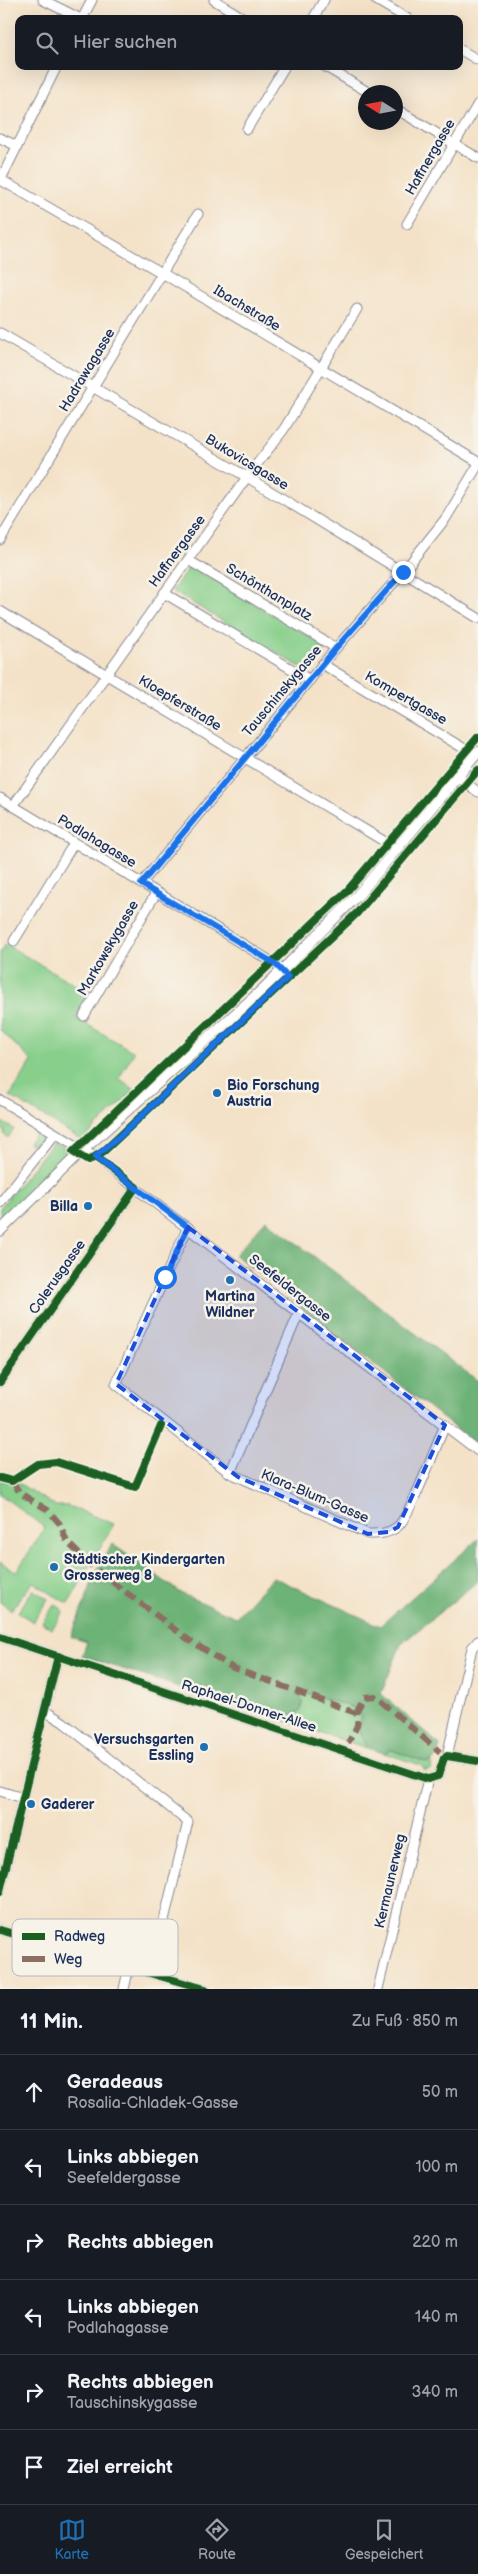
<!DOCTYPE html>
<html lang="de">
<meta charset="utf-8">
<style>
body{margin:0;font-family:"Balsamiq Sans",sans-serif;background:#242831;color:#f1f3f6}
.compass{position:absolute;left:358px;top:85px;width:45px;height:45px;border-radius:50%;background:#171b24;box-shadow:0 5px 20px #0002;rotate:281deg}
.stop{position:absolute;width:15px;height:15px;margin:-11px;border:4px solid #1a73e8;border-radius:50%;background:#fff}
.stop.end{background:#1a73e8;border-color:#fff;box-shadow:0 1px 5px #0008}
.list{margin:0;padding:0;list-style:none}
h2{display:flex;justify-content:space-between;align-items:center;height:65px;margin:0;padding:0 20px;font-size:21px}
h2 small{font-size:16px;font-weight:400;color:#9ea1a6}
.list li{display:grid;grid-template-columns:32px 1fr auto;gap:15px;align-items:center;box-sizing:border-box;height:75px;padding:0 20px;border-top:1px solid #363941}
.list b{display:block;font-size:19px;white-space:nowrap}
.list p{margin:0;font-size:16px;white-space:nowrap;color:#9ea1a6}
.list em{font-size:16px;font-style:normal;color:#9ea1a6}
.icon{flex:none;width:28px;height:28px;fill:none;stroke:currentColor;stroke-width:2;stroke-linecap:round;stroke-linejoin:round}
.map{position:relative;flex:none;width:478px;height:1989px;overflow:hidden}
.search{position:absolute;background:#171b24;box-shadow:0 5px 20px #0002;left:15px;right:15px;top:15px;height:55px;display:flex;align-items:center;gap:12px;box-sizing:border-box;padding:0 18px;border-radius:10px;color:#9ea1a6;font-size:19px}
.sheet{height:515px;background:#171b24}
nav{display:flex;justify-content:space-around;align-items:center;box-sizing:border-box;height:70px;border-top:1px solid #363941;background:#171b24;font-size:14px;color:#9ea1a6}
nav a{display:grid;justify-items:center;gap:2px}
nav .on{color:#1f6fb2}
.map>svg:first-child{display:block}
.green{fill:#87cf8b;stroke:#517f74}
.forest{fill:#6db277;stroke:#44706a}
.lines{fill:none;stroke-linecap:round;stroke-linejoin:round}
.minor-casing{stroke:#888893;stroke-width:11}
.major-casing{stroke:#888893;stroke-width:12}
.minor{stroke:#fff;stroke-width:9}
.major{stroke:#fff;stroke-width:10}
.quiet{stroke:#8d6e63;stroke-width:6;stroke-dasharray:12 6;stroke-linecap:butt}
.cycleway-casing{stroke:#f7f3e8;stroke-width:11}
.cycleway{stroke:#1b5e20;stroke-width:8}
.route{stroke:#1a73e8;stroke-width:6}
.marked{fill:#1d4ed8;fill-opacity:0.2;stroke:#1d4ed8;stroke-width:4;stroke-dasharray:10 6;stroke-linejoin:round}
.poi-dot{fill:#1f6fb2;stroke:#f7f3e8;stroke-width:2}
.labels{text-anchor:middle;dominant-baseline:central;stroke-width:5;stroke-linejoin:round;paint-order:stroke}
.street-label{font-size:14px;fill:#1b2f5e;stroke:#f7f3e8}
.poi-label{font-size:14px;font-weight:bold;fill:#1b2f5e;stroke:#f7f3e8;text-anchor:start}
.key{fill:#f7f3e8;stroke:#b5b8bf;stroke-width:1}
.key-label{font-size:14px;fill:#1b2f5e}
</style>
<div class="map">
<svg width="478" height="1989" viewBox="0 0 478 1989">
<rect width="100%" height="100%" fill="#f7f3e8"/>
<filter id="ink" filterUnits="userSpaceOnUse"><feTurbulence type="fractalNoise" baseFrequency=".02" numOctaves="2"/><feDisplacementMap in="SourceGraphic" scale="10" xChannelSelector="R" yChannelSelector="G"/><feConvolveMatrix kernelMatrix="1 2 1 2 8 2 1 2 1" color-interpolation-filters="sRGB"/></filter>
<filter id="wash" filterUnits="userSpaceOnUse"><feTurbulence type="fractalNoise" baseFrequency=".0096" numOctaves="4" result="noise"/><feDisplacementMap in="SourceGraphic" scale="20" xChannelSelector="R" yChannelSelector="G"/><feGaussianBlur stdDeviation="1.12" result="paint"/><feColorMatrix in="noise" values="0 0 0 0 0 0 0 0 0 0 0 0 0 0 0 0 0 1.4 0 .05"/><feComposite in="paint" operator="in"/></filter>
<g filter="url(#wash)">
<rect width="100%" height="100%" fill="#f4e2c8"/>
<g class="green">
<path d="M 190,566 L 327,647 L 307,671 L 172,591 Z"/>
<path d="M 353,908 L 356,912 L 326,940 L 324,937 L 328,933 L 330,934 L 347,918 L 345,916 Z"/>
<path d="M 5,944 L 89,993 L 76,1018 L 134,1052 L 119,1078 L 135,1090 L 82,1140 L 10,1096 L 32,1061 L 0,1030 L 0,952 Z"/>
<path d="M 0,1121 L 14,1129 L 8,1138 L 4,1134 L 5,1131 L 0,1127 Z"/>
<path d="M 37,1131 L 46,1136 L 36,1149 L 28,1143 Z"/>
<path d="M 52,1144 L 57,1144 L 71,1151 L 71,1154 L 52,1164 L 53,1165 L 41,1177 L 42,1179 L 39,1187 L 0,1227 L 0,1208 Z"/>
<path d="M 0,1480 L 20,1484 L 55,1506 L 68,1506 L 114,1524 L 68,1604 L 33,1582 L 11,1610 L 0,1602 L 0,1562 L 16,1572 L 45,1528 L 0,1494 Z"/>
<path d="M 33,1590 L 48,1599 L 33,1622 L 18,1612 Z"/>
<path d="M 55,1604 L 64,1611 L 52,1629 L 42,1623 Z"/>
<path d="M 301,1691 L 353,1708 L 361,1717 L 359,1732 L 367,1748 L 282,1720 L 300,1711 L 299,1696 Z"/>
<path d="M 391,1750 L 428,1763 L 432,1761 L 431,1769 L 425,1771 L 421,1765 L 384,1753 Z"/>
</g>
<g class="forest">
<path d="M 266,1220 L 478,1381 L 478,1446 L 235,1255 Z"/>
<path d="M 478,1539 L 478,1581 L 401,1644 L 381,1694 L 440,1745 L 436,1758 L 428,1763 L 392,1750 L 384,1753 L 367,1748 L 359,1732 L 361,1717 L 353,1707 L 301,1691 L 299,1696 L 303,1701 L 300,1711 L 282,1720 L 82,1656 L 87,1642 L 71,1637 L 99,1565 L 112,1544 L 184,1595 L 236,1617 L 273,1577 L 380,1626 Z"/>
</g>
</g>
<g filter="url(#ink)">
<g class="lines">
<g class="minor-casing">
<g id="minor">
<path d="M 43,0 L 81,19"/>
<path d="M 214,0 L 245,19"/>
<path d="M 376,0 L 408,19"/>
<path d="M 82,19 L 92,0"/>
<path d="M 313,19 L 324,0"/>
<path d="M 459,49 L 478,60"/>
<path d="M 324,66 L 368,92"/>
<path d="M 396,109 L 478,158"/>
<path d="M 247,129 L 285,66"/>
<path d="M 0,138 L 17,146"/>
<path d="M 1,180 L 162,273 L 478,462"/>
<path d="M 0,181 L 57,66"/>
<path d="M 407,224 L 478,104"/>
<path d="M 0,333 L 247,477 L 478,618"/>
<path d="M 0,540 L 198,214"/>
<path d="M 188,560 L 336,648"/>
<path d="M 164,593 L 310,680"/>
<path d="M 0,611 L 397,849"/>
<path d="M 322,664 L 475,755"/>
<path d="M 457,776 L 478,792"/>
<path d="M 0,798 L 274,963 L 282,970"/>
<path d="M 13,806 L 247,477 L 284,429 L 357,309"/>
<path d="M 141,884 L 336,648 L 403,572 L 446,518 L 478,465"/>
<path d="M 14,941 L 74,843"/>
<path d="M 84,1016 L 156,893"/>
<path d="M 0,1100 L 95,1157 L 478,1451"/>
<path d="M 0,1203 L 55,1134"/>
<path d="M 188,1227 L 116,1384 L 230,1473 L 299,1313"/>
<path d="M 0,1382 L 136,1187"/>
<path d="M 230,1473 L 368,1534 C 379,1534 388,1534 397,1527 C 409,1519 437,1444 445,1425"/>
<path d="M 0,1637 L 428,1779 L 438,1776 L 444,1758 L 447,1756 L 478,1761"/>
<path d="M 45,1711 L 63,1722 L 188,1822 L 151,1973"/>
<path d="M 447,1756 L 472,1648 L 478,1641"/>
<path d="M 0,1791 L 23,1798"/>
<path d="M 0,1891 L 58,1656"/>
<path d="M 0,1930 L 205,1989"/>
<path d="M 124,1989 L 129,1967"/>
<path d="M 378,1989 L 428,1779"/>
</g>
</g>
<g class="major-casing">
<path id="major" d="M 0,1231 L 84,1149 L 261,991 L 358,895 L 478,752"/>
</g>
<use href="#minor" class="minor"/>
<use href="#major" class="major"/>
<g class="quiet">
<path d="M 12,1481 L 20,1493 L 48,1510 L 60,1524 L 67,1542 L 94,1568 L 189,1640 L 233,1668 L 356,1713 C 361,1724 353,1733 348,1743"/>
<path d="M 356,1713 L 364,1697 L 375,1696 L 440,1752"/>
</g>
<g class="cycleway-casing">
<g id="cycleway">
<path d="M 478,737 L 347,891 L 73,1152 L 88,1161 L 103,1152 L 357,913 L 478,770"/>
<path d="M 0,1382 L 136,1187 L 95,1157"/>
<path d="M 0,1478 L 12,1481 L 38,1464 L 56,1462 L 135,1487 L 161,1426"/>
<path d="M 0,1637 L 428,1779 L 438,1776 L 444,1758 L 447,1756 L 478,1761"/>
<path d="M 0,1891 L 58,1656"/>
<path d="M 0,1930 L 205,1989"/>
</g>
</g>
<use href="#cycleway" class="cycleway"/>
</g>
</g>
<g class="lines" filter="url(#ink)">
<path class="route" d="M 165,1277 L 188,1227 L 95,1157 L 119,1137 L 288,977 L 274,963 L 141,884 L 336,648 L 403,572"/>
</g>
<path class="marked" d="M 188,1227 L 445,1425 L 398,1527 L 389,1532 L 368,1534 L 238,1477 L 116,1384 Z"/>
<g class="poi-dot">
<circle cx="217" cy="1093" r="5"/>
<circle cx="88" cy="1206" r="5"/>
<circle cx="230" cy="1280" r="5"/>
<circle cx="54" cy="1567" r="5"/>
<circle cx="204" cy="1747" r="5"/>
<circle cx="31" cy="1804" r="5"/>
</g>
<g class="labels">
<g class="street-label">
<text transform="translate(430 157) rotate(-60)">Haffnergasse</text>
<text transform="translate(247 308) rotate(31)">Ibachstraße</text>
<text transform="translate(87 370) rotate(-59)">Hadrawagasse</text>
<text transform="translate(247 462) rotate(31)">Bukovicsgasse</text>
<text transform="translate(177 551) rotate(-54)">Haffnergasse</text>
<text transform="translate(269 592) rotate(31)">Schönthanplatz</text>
<text transform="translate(282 691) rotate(-50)">Tauschinskygasse</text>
<text transform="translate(406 698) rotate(30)">Kompertgasse</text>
<text transform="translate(180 703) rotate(31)">Kloepferstraße</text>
<text transform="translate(97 841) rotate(31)">Podlahagasse</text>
<text transform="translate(108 948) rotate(-60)">Markowskygasse</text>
<text transform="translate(57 1277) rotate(-55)">Colerusgasse</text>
<text transform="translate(290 1288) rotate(38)">Seefeldergasse</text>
<text transform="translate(315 1496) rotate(23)">Klara-Blum-Gasse</text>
<text transform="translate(249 1706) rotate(18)">Raphael-Donner-Allee</text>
<text transform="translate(390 1881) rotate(-77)">Kermaunerweg</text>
</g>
<g class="poi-label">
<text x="227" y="1085">Bio Forschung<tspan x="227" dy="16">Austria</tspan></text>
<text x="78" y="1206" text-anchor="end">Billa</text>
<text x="230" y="1296" text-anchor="middle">Martina<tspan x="230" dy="16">Wildner</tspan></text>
<text x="64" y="1559">Städtischer Kindergarten<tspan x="64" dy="16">Grosserweg 8</tspan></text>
<text x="194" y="1739" text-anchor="end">Versuchsgarten<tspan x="194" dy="16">Essling</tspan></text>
<text x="41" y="1804">Gaderer</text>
</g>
</g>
<rect x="12" y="1919" width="166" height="57" rx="8" class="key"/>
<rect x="22" y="1933" width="23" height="7" fill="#1b5e20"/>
<rect x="22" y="1956" width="23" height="6" fill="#8d6e63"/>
<g class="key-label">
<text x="54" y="1941">Radweg</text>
<text x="54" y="1964">Weg</text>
</g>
</svg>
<svg class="compass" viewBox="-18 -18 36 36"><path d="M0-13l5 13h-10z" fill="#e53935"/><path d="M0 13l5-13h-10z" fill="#9ea1a6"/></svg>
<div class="stop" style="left:165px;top:1277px"></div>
<div class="stop end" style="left:403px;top:572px"></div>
<div class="search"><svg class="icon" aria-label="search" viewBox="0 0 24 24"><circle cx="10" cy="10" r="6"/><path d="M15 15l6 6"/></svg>Hier suchen</div>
</div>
<section class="sheet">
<h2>11 Min.<small>Zu Fuß · 850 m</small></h2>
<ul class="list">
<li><svg class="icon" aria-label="ahead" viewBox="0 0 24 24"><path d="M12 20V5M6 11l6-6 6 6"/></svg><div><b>Geradeaus</b><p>Rosalia-Chladek-Gasse</p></div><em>50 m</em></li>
<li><svg class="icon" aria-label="left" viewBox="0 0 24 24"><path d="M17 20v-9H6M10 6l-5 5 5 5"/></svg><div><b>Links abbiegen</b><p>Seefeldergasse</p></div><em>100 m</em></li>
<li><svg class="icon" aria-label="right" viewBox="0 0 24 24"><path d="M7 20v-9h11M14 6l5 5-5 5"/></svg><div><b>Rechts abbiegen</b></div><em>220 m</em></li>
<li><svg class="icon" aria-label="left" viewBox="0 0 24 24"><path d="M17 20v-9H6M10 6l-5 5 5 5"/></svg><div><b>Links abbiegen</b><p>Podlahagasse</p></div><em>140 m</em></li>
<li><svg class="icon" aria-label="right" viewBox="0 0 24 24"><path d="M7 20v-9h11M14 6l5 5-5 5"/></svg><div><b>Rechts abbiegen</b><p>Tauschinskygasse</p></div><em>340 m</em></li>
<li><svg class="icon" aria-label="arrive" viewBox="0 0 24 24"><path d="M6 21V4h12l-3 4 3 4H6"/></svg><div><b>Ziel erreicht</b></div></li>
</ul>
</section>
<nav>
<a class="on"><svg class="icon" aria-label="map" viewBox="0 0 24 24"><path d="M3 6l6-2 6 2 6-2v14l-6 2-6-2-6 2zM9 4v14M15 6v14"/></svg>Karte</a>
<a><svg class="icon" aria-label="directions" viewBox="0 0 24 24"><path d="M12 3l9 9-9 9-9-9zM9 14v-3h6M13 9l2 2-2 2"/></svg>Route</a>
<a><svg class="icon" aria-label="saved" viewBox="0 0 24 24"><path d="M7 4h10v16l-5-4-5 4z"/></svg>Gespeichert</a>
</nav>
